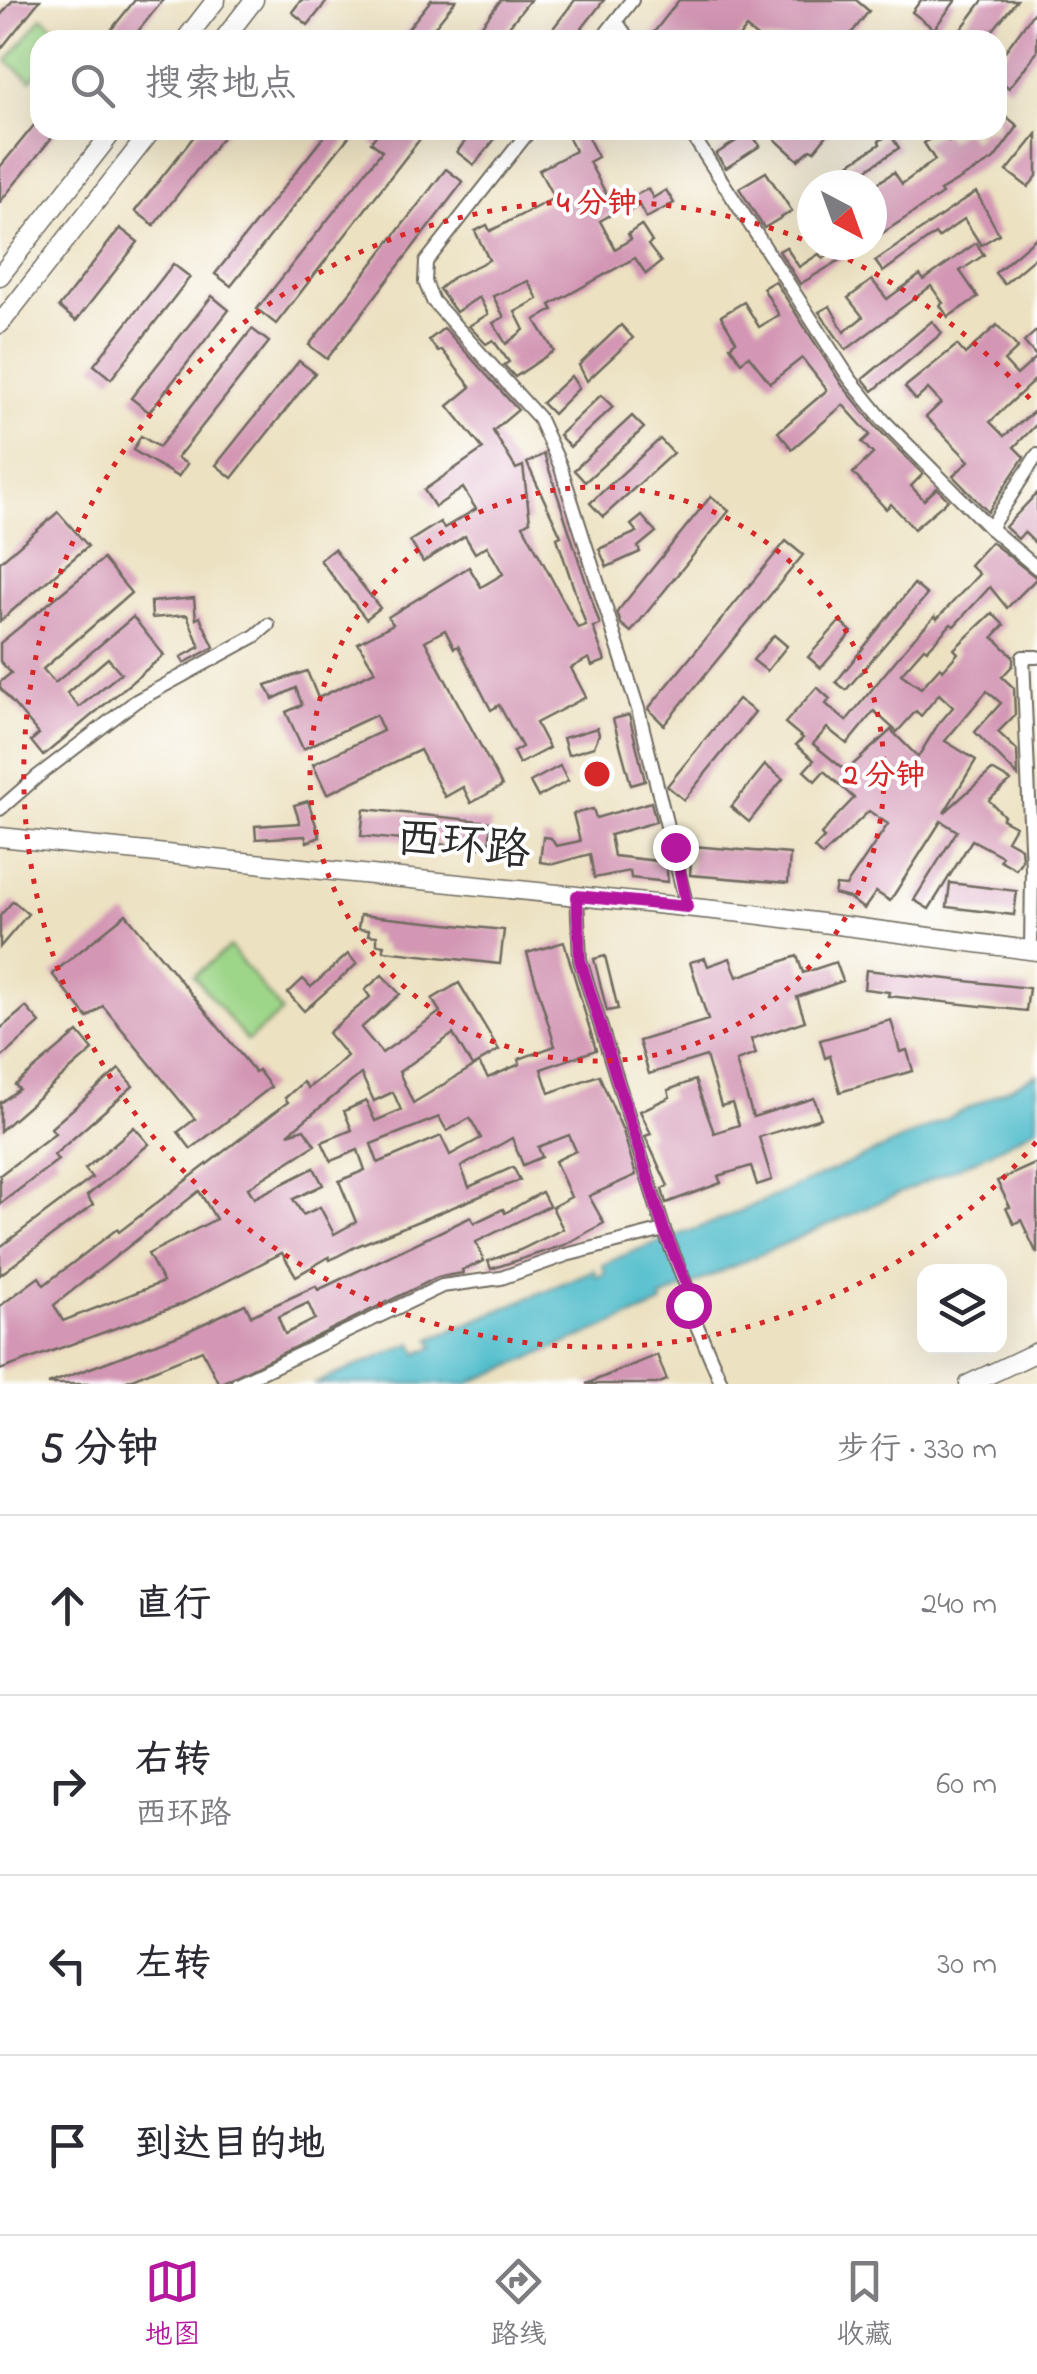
<!DOCTYPE html>
<html lang="zh">
<meta charset="utf-8">
<style>
body{margin:0;font-family:"Indie Flower","LXGW WenKai TC",sans-serif;background:#f2f2f3;color:#2b2b33}
.controls{position:absolute;right:30px;bottom:30px;display:grid;overflow:hidden;border-radius:20px;box-shadow:0 10px 40px #0002}
.controls button{width:90px;height:90px;display:grid;place-items:center;padding:0;border:0;border-bottom:2px solid #e1e1e2;background:#fff;color:#2b2b33;font:50px sans-serif}
.compass{position:absolute;left:797px;top:170px;width:90px;height:90px;border-radius:50%;background:#fff;box-shadow:0 10px 40px #0002;rotate:139deg}
.stop{position:absolute;width:30px;height:30px;margin:-22px;border:8px solid #b5179e;border-radius:50%;background:#fff}
.stop.end{background:#b5179e;border-color:#fff;box-shadow:0 2px 10px #0008}
.list{margin:0;padding:0;list-style:none}
h2{display:flex;justify-content:space-between;align-items:center;height:130px;margin:0;padding:0 40px;font-size:42px}
h2 small{font-size:32px;font-weight:400;color:#7c7c81}
.list li{display:grid;grid-template-columns:65px 1fr auto;gap:30px;align-items:center;box-sizing:border-box;height:180px;padding:0 40px;border-top:2px solid #e1e1e2}
.list b{display:block;font-size:38px;white-space:nowrap}
.list p{margin:0;font-size:32px;white-space:nowrap;color:#7c7c81}
.list em{font-size:32px;font-style:normal;color:#7c7c81}
.icon{flex:none;width:55px;height:55px;fill:none;stroke:currentColor;stroke-width:2;stroke-linecap:round;stroke-linejoin:round}
.map{position:relative;flex:none;width:1037px;height:1384px;overflow:hidden}
.search{position:absolute;background:#fff;box-shadow:0 10px 40px #0002;left:30px;right:30px;top:30px;height:110px;display:flex;align-items:center;gap:25px;box-sizing:border-box;padding:0 35px;border-radius:30px;color:#7c7c81;font-size:38px}
.sheet{height:850px;background:#fff}
nav{display:flex;justify-content:space-around;align-items:center;box-sizing:border-box;height:140px;border-top:2px solid #e1e1e2;background:#fff;font-size:28px;color:#7c7c81}
nav a{display:grid;justify-items:center;gap:5px}
nav .on{color:#b5179e}
.map>svg:first-child{display:block}
.green{fill:#9ed689;stroke:#64805a;stroke-width:2.5}
.water{fill:#52becc;stroke:#3e747c;stroke-width:2.5}
.building{fill:#d396b4;fill-rule:evenodd}
.lines{fill:none;stroke-linecap:round;stroke-linejoin:round}
.street-casing{stroke:#6f6b60;stroke-width:16}
.secondary-casing{stroke:#6f6b60;stroke-width:21}
.street{stroke:#fff;stroke-width:12}
.secondary{stroke:#fff;stroke-width:18}
.route{stroke:#b5179e;stroke-width:12}
.ring{fill:none;stroke:#d62828;stroke-width:5;stroke-dasharray:5 10}
.labels{text-anchor:middle;dominant-baseline:central;stroke-width:8;stroke-linejoin:round;paint-order:stroke}
.street-label{font-size:45px;fill:#2b2b2b;stroke:#fff}
.centre{fill:#d62828;stroke:#fff;stroke-width:5}
.ring-label{font-size:30px;text-anchor:middle;font-weight:bold;fill:#d62828;stroke:#fff;stroke-width:8;stroke-linejoin:round;paint-order:stroke}
</style>
<div class="map">
<svg width="1037" height="1384" viewBox="0 0 1037 1384">
<rect width="100%" height="100%" fill="#fff"/>
<filter id="ink" filterUnits="userSpaceOnUse"><feTurbulence type="fractalNoise" baseFrequency=".01" numOctaves="2"/><feDisplacementMap in="SourceGraphic" scale="20" xChannelSelector="R" yChannelSelector="G"/><feConvolveMatrix kernelMatrix="1 2 1 2 8 2 1 2 1" color-interpolation-filters="sRGB"/></filter>
<filter id="wash" filterUnits="userSpaceOnUse"><feTurbulence type="fractalNoise" baseFrequency=".0048" numOctaves="4" result="noise"/><feDisplacementMap in="SourceGraphic" scale="40" xChannelSelector="R" yChannelSelector="G"/><feGaussianBlur stdDeviation="2.25" result="paint"/><feColorMatrix in="noise" values="0 0 0 0 0 0 0 0 0 0 0 0 0 0 0 0 0 1.4 0 .05"/><feComposite in="paint" operator="in"/></filter>
<g filter="url(#wash)">
<rect width="100%" height="100%" fill="#ece1c1"/>
<g class="green">
<path d="M 42,17 L 66,36 L 64,40 L 40,40 L 40,69 L 31,80 L 7,61 Z"/>
<path d="M 230,947 L 282,1012 L 247,1041 L 194,976 Z"/>
</g>
<path class="water" d="M 1037,1074 L 1037,1127 L 980,1158 L 661,1298 L 662,1304 L 467,1384 L 314,1384 L 413,1343 L 418,1354 L 434,1347 L 431,1339 L 594,1270 L 596,1277 L 605,1274 L 603,1265 C 641,1245 684,1235 724,1218 C 830,1172 934,1127 1037,1074 Z"/>
<g id="blocks">
<g class="building">
<path d="M 13,0 L 40,0 L 0,50 L 0,16 Z"/>
<path d="M 135,0 L 163,0 L 131,40 L 103,40 Z"/>
<path d="M 301,0 L 328,0 L 308,25 L 292,12 Z"/>
<path d="M 431,0 L 456,0 L 424,40 L 399,40 Z"/>
<path d="M 501,0 L 530,0 L 498,40 L 481,40 L 474,35 Z"/>
<path d="M 575,0 L 604,0 L 573,40 L 544,40 Z"/>
<path d="M 679,0 L 856,0 L 869,11 L 846,40 L 761,40 L 746,28 L 737,40 L 648,40 Z"/>
<path d="M 921,0 L 956,0 L 934,29 L 912,12 Z"/>
<path d="M 983,0 L 1017,0 L 985,40 L 953,40 Z"/>
<path d="M 1037,8 L 1037,52 L 1009,88 L 997,78 L 997,62 Z"/>
<path d="M 997,109 L 1018,126 L 994,159 L 940,191 L 942,194 L 872,240 L 872,187 L 894,172 L 902,184 L 935,160 L 924,143 L 942,131 L 949,141 L 964,130 L 973,141 L 982,130 L 997,130 Z"/>
<path d="M 40,118 L 40,130 L 58,130 L 0,202 L 0,167 Z"/>
<path d="M 199,130 L 228,130 L 154,225 L 135,211 Z"/>
<path d="M 329,130 L 354,130 L 231,286 L 215,274 Z"/>
<path d="M 380,130 L 427,130 L 276,324 L 257,309 L 382,151 L 371,142 Z"/>
<path d="M 473,130 L 502,130 L 474,165 L 457,152 Z"/>
<path d="M 565,130 L 584,130 L 598,157 L 589,162 L 609,199 L 617,195 L 619,200 L 630,194 L 632,197 L 648,189 L 653,198 L 666,190 L 674,203 L 646,218 L 639,205 L 628,212 L 625,207 L 600,221 L 615,249 L 631,239 L 628,234 L 641,225 L 652,242 L 648,245 L 661,262 L 646,274 L 635,258 L 550,305 L 553,310 L 535,320 L 554,351 L 515,377 L 504,365 L 509,362 L 493,340 L 486,344 L 469,326 L 488,314 L 479,297 L 456,312 L 439,289 L 452,278 L 489,260 L 475,231 L 487,225 L 490,231 L 554,198 L 539,170 L 575,151 ZM 528,281 L 538,299 L 515,312 L 524,330 L 506,344 L 493,323 L 504,317 L 493,296 Z"/>
<path d="M 765,130 L 831,130 L 814,151 L 811,149 L 798,160 Z"/>
<path d="M 750,132 L 760,146 L 726,168 L 716,154 Z"/>
<path d="M 890,134 L 899,148 L 844,185 L 817,185 L 880,144 L 879,141 Z"/>
<path d="M 1037,134 L 1037,176 L 1028,187 L 1007,171 Z"/>
<path d="M 446,169 L 463,182 L 327,359 L 309,345 Z"/>
<path d="M 766,172 L 792,211 L 764,228 L 739,188 Z"/>
<path d="M 976,192 L 999,234 L 981,245 L 964,219 L 938,238 L 935,234 L 883,272 L 875,261 Z"/>
<path d="M 120,228 L 138,242 L 76,321 L 59,307 Z"/>
<path d="M 1037,237 L 1037,256 L 1004,284 L 995,273 Z"/>
<path d="M 976,243 L 984,255 L 960,271 L 978,297 L 948,317 L 940,305 L 943,303 L 931,286 L 846,350 L 819,312 L 830,306 L 844,332 L 863,317 L 848,298 L 872,280 L 887,299 L 920,275 L 924,280 Z"/>
<path d="M 843,245 L 865,245 L 800,284 L 779,251 L 786,247 L 799,267 L 819,254 L 823,259 Z"/>
<path d="M 173,264 L 190,277 L 111,379 L 94,365 Z"/>
<path d="M 775,281 L 842,385 L 877,428 L 923,474 L 911,486 L 924,500 L 937,488 L 948,500 L 914,529 L 891,504 L 886,509 L 853,473 L 873,454 L 862,442 L 870,435 L 843,405 L 792,449 L 778,432 L 827,390 L 802,358 L 770,383 L 749,356 L 741,362 L 730,346 L 736,341 L 721,316 L 744,302 L 759,327 L 779,315 L 763,288 Z"/>
<path d="M 212,296 L 229,310 L 149,412 L 131,398 Z"/>
<path d="M 932,321 L 942,333 L 873,391 L 863,379 Z"/>
<path d="M 621,325 L 633,338 L 587,381 L 579,365 Z"/>
<path d="M 997,325 L 1018,348 L 1004,361 L 1017,375 L 1037,357 L 1024,342 L 1037,330 L 1037,378 L 990,422 L 1004,436 L 1037,409 L 1037,424 L 1014,447 L 1024,457 L 988,512 L 953,476 L 969,461 L 926,417 L 941,403 L 928,389 L 916,400 L 905,387 L 957,345 L 965,354 Z"/>
<path d="M 444,328 L 518,410 L 493,431 L 516,469 L 523,466 L 530,521 L 523,525 L 578,628 L 586,625 L 557,538 L 561,536 L 527,463 L 544,454 L 600,625 L 593,627 L 605,661 L 592,666 L 589,658 L 571,668 L 586,697 L 536,723 L 549,748 L 519,764 L 513,752 L 522,747 L 499,705 L 491,710 L 458,646 L 454,648 L 445,630 L 425,641 L 502,786 L 471,803 L 463,787 L 445,797 L 420,750 L 327,794 L 313,764 L 383,731 L 376,715 L 303,749 L 286,712 L 302,705 L 296,688 L 273,699 L 266,685 L 307,671 L 318,698 L 375,671 L 358,643 L 393,624 L 388,617 L 469,567 L 481,587 L 503,574 L 487,546 L 475,553 L 465,536 L 423,562 L 410,541 L 440,522 L 444,528 L 476,509 L 463,488 L 435,507 L 424,490 L 483,449 L 448,406 L 471,387 L 442,350 L 438,352 L 429,340 Z"/>
<path d="M 252,329 L 269,342 L 177,458 L 187,464 L 178,477 L 133,450 L 141,436 L 159,447 Z"/>
<path d="M 299,361 L 315,373 L 232,478 L 216,465 Z"/>
<path d="M 571,376 L 579,388 L 553,414 L 542,403 Z"/>
<path d="M 601,395 L 613,407 L 570,447 L 559,435 Z"/>
<path d="M 632,416 L 644,428 L 585,482 L 574,470 Z"/>
<path d="M 660,439 L 673,453 L 603,517 L 590,503 Z"/>
<path d="M 1037,493 L 1037,545 L 1024,532 L 1018,539 L 1005,527 Z"/>
<path d="M 711,496 L 729,511 L 631,632 L 621,624 L 617,612 Z"/>
<path d="M 58,512 L 88,546 L 0,621 L 0,562 Z"/>
<path d="M 642,516 L 656,532 L 638,547 L 640,552 L 607,567 L 599,549 L 637,532 L 631,525 Z"/>
<path d="M 786,541 L 803,555 L 664,725 L 648,709 Z"/>
<path d="M 991,542 L 1037,578 L 1007,608 L 990,587 L 954,626 L 951,624 L 927,650 L 924,648 L 901,674 L 921,688 L 940,667 L 943,670 L 958,653 L 954,649 L 992,613 L 1004,625 L 993,637 L 1013,656 L 1013,665 L 1002,677 L 1014,688 L 1015,715 L 998,732 L 1017,750 L 1018,776 L 975,732 L 1001,703 L 987,691 L 945,741 L 976,760 L 944,813 L 992,770 L 1011,781 L 989,800 L 1004,816 L 1002,819 L 1015,826 L 1007,840 L 1021,848 L 1022,860 L 1016,869 L 1000,860 L 1002,856 L 972,840 L 929,909 L 914,900 L 957,831 L 941,821 L 890,901 L 876,892 L 864,909 L 849,898 L 834,894 L 836,885 L 846,886 L 888,824 L 869,811 L 822,856 L 814,848 L 824,838 L 821,835 L 835,818 L 854,798 L 824,771 L 815,781 L 804,771 L 814,760 L 796,745 L 803,738 L 785,723 L 817,687 L 830,699 L 826,704 L 846,721 L 914,638 L 935,616 L 937,619 L 979,574 L 970,565 ZM 939,694 L 953,707 L 937,726 L 918,757 L 891,730 L 846,771 L 813,744 L 827,728 L 847,744 L 874,711 L 897,732 L 916,711 L 921,716 Z"/>
<path d="M 334,549 L 380,608 L 366,619 L 320,560 Z"/>
<path d="M 103,559 L 131,593 L 43,669 L 55,683 L 133,617 L 164,655 L 43,756 L 31,741 L 39,734 L 0,688 L 0,682 L 11,673 L 0,661 L 0,643 ZM 108,658 L 121,673 L 79,707 L 67,693 Z"/>
<path d="M 914,584 L 927,595 L 846,690 L 836,682 Z"/>
<path d="M 194,598 L 196,619 L 200,617 L 214,647 L 184,663 L 181,657 L 200,647 L 187,615 L 152,618 L 151,602 Z"/>
<path d="M 840,621 L 852,632 L 821,668 L 808,657 Z"/>
<path d="M 774,635 L 787,646 L 767,671 L 753,660 Z"/>
<path d="M 738,699 L 755,712 L 684,800 L 667,786 Z"/>
<path d="M 629,715 L 645,781 L 631,785 L 613,719 Z"/>
<path d="M 597,728 L 599,734 L 594,747 L 568,755 L 563,738 Z"/>
<path d="M 765,765 L 783,779 L 749,822 L 731,807 Z"/>
<path d="M 560,766 L 568,781 L 538,797 L 530,782 Z"/>
<path d="M 308,801 L 320,837 L 307,842 L 305,836 L 256,839 L 255,826 L 300,823 L 294,805 Z"/>
<path d="M 651,802 L 656,822 L 610,835 L 614,856 L 666,862 L 668,882 L 631,878 L 630,871 L 594,878 L 590,854 L 554,864 L 540,862 L 543,837 L 551,838 L 556,846 L 580,841 L 573,814 L 593,809 L 596,818 Z"/>
<path d="M 364,809 L 491,822 L 489,849 L 361,836 Z"/>
<path d="M 692,846 L 790,854 L 788,883 L 690,875 Z"/>
<path d="M 950,883 L 1017,891 L 1014,915 L 947,907 Z"/>
<path d="M 13,901 L 28,914 L 0,947 L 0,916 Z"/>
<path d="M 126,914 L 255,1072 L 258,1070 L 271,1087 L 191,1149 L 178,1132 L 195,1119 L 103,1006 L 88,1018 L 52,974 Z"/>
<path d="M 360,915 L 504,930 L 500,964 L 384,951 L 384,945 L 377,944 L 377,936 L 368,935 L 369,930 L 358,929 Z"/>
<path d="M 564,942 L 596,1050 L 541,1069 L 549,1093 L 599,1075 L 623,1131 L 636,1175 L 589,1196 L 604,1223 L 564,1245 L 491,1269 L 488,1261 L 520,1250 L 563,1229 L 552,1207 L 571,1197 L 555,1161 L 576,1151 L 569,1135 L 538,1147 L 542,1157 L 523,1165 L 512,1138 L 461,1167 L 469,1187 L 513,1167 L 520,1180 L 357,1246 L 330,1260 L 329,1257 L 296,1276 L 282,1253 L 182,1304 L 0,1370 L 0,1306 L 39,1277 L 44,1285 L 117,1229 L 119,1232 L 288,1102 L 285,1098 L 303,1082 L 308,1088 L 335,1067 L 347,1056 L 328,1033 L 370,997 L 365,990 L 382,975 L 400,994 L 361,1028 L 382,1053 L 440,1012 L 432,999 L 459,983 L 499,1050 L 472,1066 L 453,1034 L 399,1072 L 413,1103 L 479,1063 L 488,1078 L 520,1064 L 519,1059 L 555,1046 L 527,953 ZM 361,1074 L 374,1101 L 393,1092 L 401,1110 L 375,1121 L 366,1101 L 344,1111 L 352,1130 L 322,1142 L 331,1161 L 358,1150 L 365,1170 L 339,1181 L 356,1222 L 334,1234 L 320,1207 L 303,1215 L 293,1199 L 323,1185 L 314,1168 L 254,1198 L 248,1188 L 315,1145 L 304,1129 L 288,1134 ZM 439,1117 L 447,1131 L 470,1118 L 481,1138 L 450,1155 L 441,1136 L 378,1163 L 371,1144 ZM 199,1191 L 216,1219 L 148,1254 L 163,1282 L 63,1321 L 54,1305 Z"/>
<path d="M 348,954 L 357,964 L 304,1011 L 288,993 L 303,979 L 311,987 Z"/>
<path d="M 605,956 L 618,1009 L 607,1011 L 594,959 Z"/>
<path d="M 797,956 L 803,973 L 836,962 L 843,981 L 797,997 L 805,1021 L 751,1039 L 756,1054 L 736,1061 L 753,1117 L 814,1098 L 821,1118 L 759,1137 L 772,1180 L 757,1185 L 751,1166 L 718,1176 L 721,1183 L 666,1203 L 662,1189 L 668,1186 L 645,1136 L 651,1134 L 640,1111 L 670,1097 L 668,1090 L 695,1080 L 714,1133 L 739,1125 L 732,1103 L 721,1106 L 706,1056 L 649,1074 L 639,1041 L 708,1020 L 690,962 L 705,958 L 708,966 L 730,958 L 737,977 Z"/>
<path d="M 866,970 L 1029,988 L 1026,1011 L 888,996 L 889,992 L 864,989 Z"/>
<path d="M 26,1007 L 40,1023 L 0,1059 L 0,1029 Z"/>
<path d="M 891,1020 L 900,1052 L 907,1050 L 913,1071 L 840,1092 L 830,1056 L 825,1058 L 820,1040 Z"/>
<path d="M 78,1032 L 93,1050 L 0,1131 L 0,1103 L 19,1089 L 15,1085 Z"/>
<path d="M 119,1069 L 133,1086 L 54,1155 L 58,1160 L 0,1204 L 0,1175 L 55,1133 L 51,1128 Z"/>
<path d="M 134,1127 L 149,1144 L 87,1196 L 93,1205 L 0,1275 L 0,1247 L 92,1178 L 85,1169 Z"/>
<path d="M 1037,1163 L 1037,1254 L 1021,1220 L 1014,1224 L 1006,1208 L 1010,1207 L 997,1181 Z"/>
<path d="M 542,1192 L 549,1206 L 476,1242 L 484,1261 L 462,1270 L 463,1273 L 438,1277 L 219,1384 L 202,1350 L 120,1384 L 48,1384 L 186,1332 L 245,1304 L 251,1316 L 316,1286 L 318,1290 L 471,1217 L 474,1223 L 503,1209 L 505,1213 ZM 308,1303 L 315,1319 L 285,1334 L 278,1317 Z"/>
<path d="M 657,1355 L 667,1380 L 657,1384 L 586,1384 Z"/>
</g>
</g>
</g>
<g filter="url(#ink)">
<use href="#blocks" fill-opacity="0" stroke="#6f6b60" stroke-width="2.5"/>
<g class="lines">
<g class="street-casing">
<g id="street">
<path d="M 616,21 L 629,40"/>
<path d="M 601,40 L 632,0"/>
<path d="M 530,130 L 426,262 L 425,282 L 433,301 L 538,417 L 560,465 L 638,709 L 687,907"/>
<path d="M 689,130 L 850,379 L 884,421 L 990,528 L 1037,568"/>
<path d="M 990,528 L 1037,455"/>
<path d="M 0,809 L 38,776 L 136,701 L 255,636 L 268,625"/>
<path d="M 577,896 L 580,960 L 664,1230 L 687,1288 L 688,1305 L 722,1384"/>
<path d="M 1031,950 L 1032,869 L 1023,657 L 1037,657"/>
<path d="M 237,1384 L 442,1286 L 501,1278 L 566,1255 L 664,1230"/>
</g>
</g>
<g class="secondary-casing">
<g id="secondary">
<path d="M 185,40 L 216,0"/>
<path d="M 223,40 L 254,0"/>
<path d="M 0,276 L 114,130"/>
<path d="M 0,324 L 152,130"/>
<path d="M 0,837 L 753,914 L 1037,951"/>
<path d="M 969,1384 L 1037,1352"/>
</g>
</g>
<use href="#street" class="street"/>
<use href="#secondary" class="secondary"/>
</g>
</g>
<g class="lines" filter="url(#ink)">
<path class="route" d="M 675,847 L 687,907 L 577,896 L 580,960 L 664,1230 L 688,1288 L 688,1305"/>
</g>
<g class="ring">
<circle cx="597" cy="774" r="287"/>
<path d="M1036 1142A573 573 0 1 1 812 243M821 247A573 573 0 0 1 1036 406"/>
</g>
<g class="labels">
<g class="street-label">
<text transform="translate(463 847) rotate(6)">西环路</text>
</g>
</g>
<circle cx="597" cy="774" r="15" class="centre"/>
<g class="ring-label">
<text x="597" y="212">4 分钟</text>
<text x="884" y="784">2 分钟</text>
</g>
</svg>
<div class="controls">
<button><svg class="icon" aria-label="layers" viewBox="0 0 24 24"><path d="M12 4l9 5-9 5-9-5zM3 14l9 5 9-5"/></svg></button>
</div>
<svg class="compass" viewBox="-18 -18 36 36"><path d="M0-13l5 13h-10z" fill="#e53935"/><path d="M0 13l5-13h-10z" fill="#7c7c81"/></svg>
<div class="stop" style="left:688px;top:1305px"></div>
<div class="stop end" style="left:675px;top:847px"></div>
<div class="search"><svg class="icon" aria-label="search" viewBox="0 0 24 24"><circle cx="10" cy="10" r="6"/><path d="M15 15l6 6"/></svg>搜索地点</div>
</div>
<section class="sheet">
<h2>5 分钟<small>步行 · 330 m</small></h2>
<ul class="list">
<li><svg class="icon" aria-label="ahead" viewBox="0 0 24 24"><path d="M12 20V5M6 11l6-6 6 6"/></svg><div><b>直行</b></div><em>240 m</em></li>
<li><svg class="icon" aria-label="right" viewBox="0 0 24 24"><path d="M7 20v-9h11M14 6l5 5-5 5"/></svg><div><b>右转</b><p>西环路</p></div><em>60 m</em></li>
<li><svg class="icon" aria-label="left" viewBox="0 0 24 24"><path d="M17 20v-9H6M10 6l-5 5 5 5"/></svg><div><b>左转</b></div><em>30 m</em></li>
<li><svg class="icon" aria-label="arrive" viewBox="0 0 24 24"><path d="M6 21V4h12l-3 4 3 4H6"/></svg><div><b>到达目的地</b></div></li>
</ul>
</section>
<nav>
<a class="on"><svg class="icon" aria-label="map" viewBox="0 0 24 24"><path d="M3 6l6-2 6 2 6-2v14l-6 2-6-2-6 2zM9 4v14M15 6v14"/></svg>地图</a>
<a><svg class="icon" aria-label="directions" viewBox="0 0 24 24"><path d="M12 3l9 9-9 9-9-9zM9 14v-3h6M13 9l2 2-2 2"/></svg>路线</a>
<a><svg class="icon" aria-label="saved" viewBox="0 0 24 24"><path d="M7 4h10v16l-5-4-5 4z"/></svg>收藏</a>
</nav>
